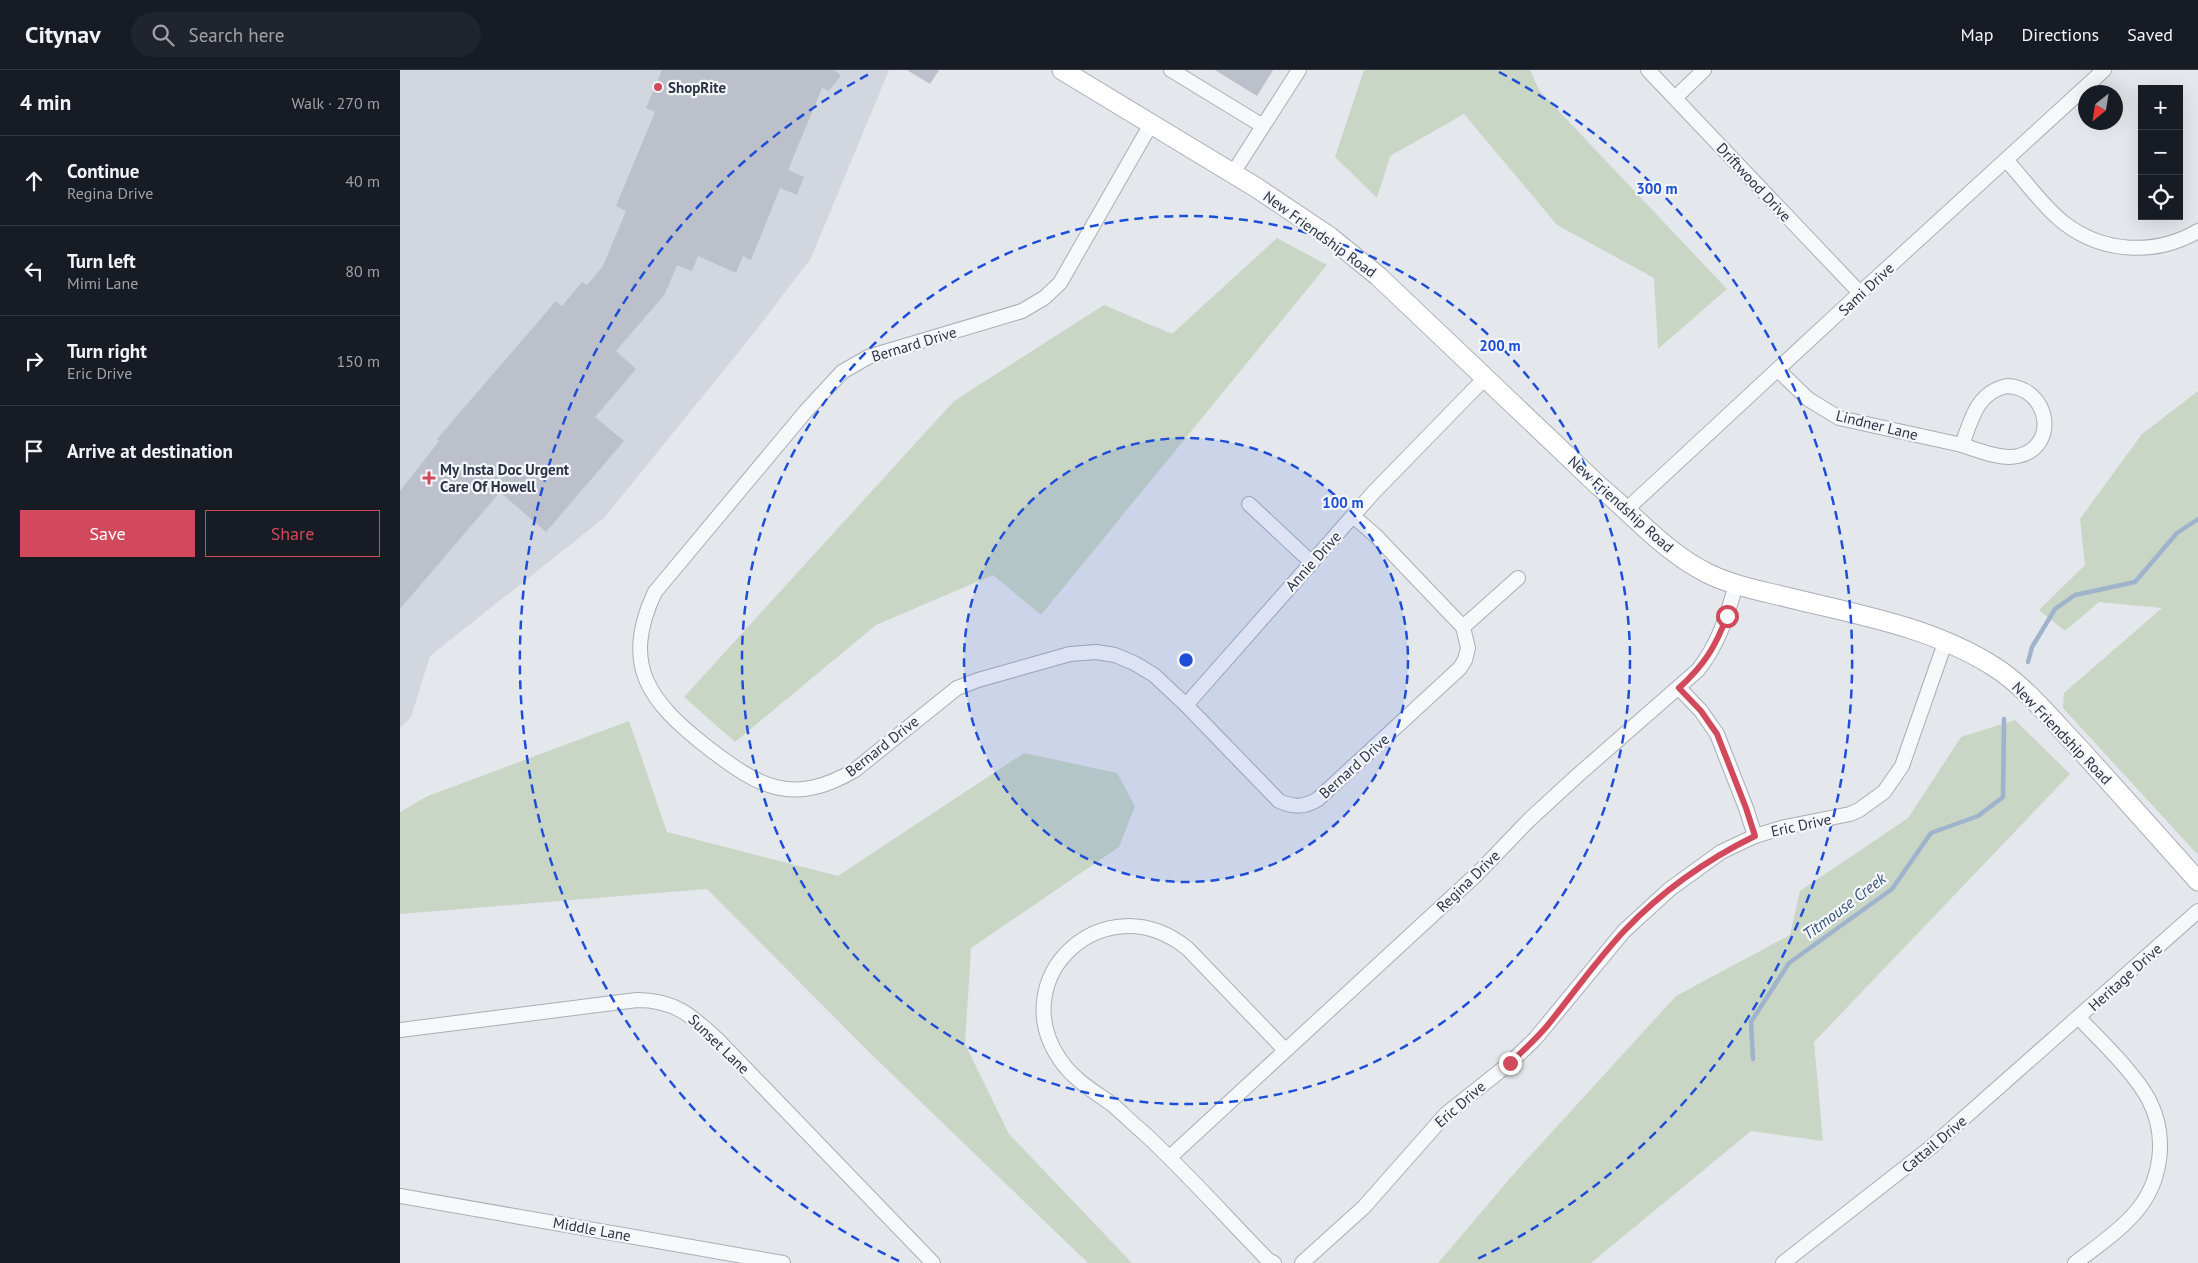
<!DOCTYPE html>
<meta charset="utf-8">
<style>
body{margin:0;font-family:"PT Sans",sans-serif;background:#20242c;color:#f1f3f6}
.controls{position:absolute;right:15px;top:15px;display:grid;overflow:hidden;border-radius:0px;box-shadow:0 5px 20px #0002}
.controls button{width:45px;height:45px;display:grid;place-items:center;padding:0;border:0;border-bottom:1px solid #363941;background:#171b24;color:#f1f3f6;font:25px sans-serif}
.compass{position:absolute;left:1678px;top:15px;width:45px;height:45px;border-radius:50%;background:#171b24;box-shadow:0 5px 20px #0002;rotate:210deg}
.stop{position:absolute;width:15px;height:15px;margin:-11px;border:4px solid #d1495b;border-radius:50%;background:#fff}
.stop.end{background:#d1495b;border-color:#fff;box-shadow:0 1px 5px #0008}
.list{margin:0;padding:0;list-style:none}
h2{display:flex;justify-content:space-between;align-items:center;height:65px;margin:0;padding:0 20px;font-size:21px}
h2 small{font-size:16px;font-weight:400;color:#9ea1a6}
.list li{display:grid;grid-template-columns:32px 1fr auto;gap:15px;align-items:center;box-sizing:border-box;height:90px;padding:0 20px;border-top:1px solid #363941}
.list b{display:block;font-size:19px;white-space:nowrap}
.list p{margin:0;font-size:16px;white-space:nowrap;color:#9ea1a6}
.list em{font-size:16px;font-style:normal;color:#9ea1a6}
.actions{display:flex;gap:10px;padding:15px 20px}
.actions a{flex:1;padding:11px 0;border:1px solid #d1495b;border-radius:0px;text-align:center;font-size:18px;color:#d1495b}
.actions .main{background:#d1495b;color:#fff}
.icon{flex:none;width:28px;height:28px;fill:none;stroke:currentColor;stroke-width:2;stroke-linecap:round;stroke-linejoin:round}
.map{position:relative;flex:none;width:1798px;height:1193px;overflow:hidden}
header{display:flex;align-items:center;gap:30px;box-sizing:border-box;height:70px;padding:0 25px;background:#171b24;border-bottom:1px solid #363941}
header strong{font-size:24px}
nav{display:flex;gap:28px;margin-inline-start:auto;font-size:18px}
.search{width:350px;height:45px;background:#20242c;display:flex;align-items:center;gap:12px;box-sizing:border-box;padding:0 18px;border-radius:28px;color:#9ea1a6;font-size:19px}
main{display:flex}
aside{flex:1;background:#171b24}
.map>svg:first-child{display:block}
.built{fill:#d2d6de}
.green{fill:#c9d6c5}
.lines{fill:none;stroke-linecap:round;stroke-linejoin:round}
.stream{stroke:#9fb4cc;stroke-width:4.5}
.building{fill:#bbc0ca}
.street-casing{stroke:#a9aeb7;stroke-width:16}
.secondary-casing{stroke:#a9aeb7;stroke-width:21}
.street{stroke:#f7f8fa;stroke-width:14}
.secondary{stroke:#fff;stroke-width:19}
.route{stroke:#d1495b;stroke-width:6}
.ring{fill:none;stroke:#1d4ed8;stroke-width:2.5;stroke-dasharray:9 6}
.poi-dot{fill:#d1495b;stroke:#f4f6f9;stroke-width:2}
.labels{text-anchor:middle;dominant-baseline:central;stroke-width:4.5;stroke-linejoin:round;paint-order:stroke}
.poi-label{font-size:15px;font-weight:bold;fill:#2b3445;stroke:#f4f6f9;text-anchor:start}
.street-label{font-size:15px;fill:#2b3445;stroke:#f4f6f9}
.water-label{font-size:16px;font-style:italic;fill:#34527a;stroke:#f4f6f9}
.centre{fill:#1d4ed8;stroke:#f4f6f9;stroke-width:2.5}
.ring-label{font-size:15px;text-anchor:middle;font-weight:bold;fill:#1d4ed8;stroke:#f4f6f9;stroke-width:4.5;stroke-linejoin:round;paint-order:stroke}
</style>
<header>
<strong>Citynav</strong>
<div class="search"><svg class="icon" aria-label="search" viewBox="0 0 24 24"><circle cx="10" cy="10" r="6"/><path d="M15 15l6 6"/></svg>Search here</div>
<nav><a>Map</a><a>Directions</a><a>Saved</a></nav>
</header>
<main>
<aside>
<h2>4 min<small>Walk · 270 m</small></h2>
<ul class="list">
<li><svg class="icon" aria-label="ahead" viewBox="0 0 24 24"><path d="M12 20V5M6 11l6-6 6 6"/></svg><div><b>Continue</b><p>Regina Drive</p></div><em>40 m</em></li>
<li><svg class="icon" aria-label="left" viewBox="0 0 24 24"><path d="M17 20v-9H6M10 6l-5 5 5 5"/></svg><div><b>Turn left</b><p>Mimi Lane</p></div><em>80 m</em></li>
<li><svg class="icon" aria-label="right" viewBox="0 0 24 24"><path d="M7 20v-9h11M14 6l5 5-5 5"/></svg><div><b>Turn right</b><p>Eric Drive</p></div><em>150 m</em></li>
<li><svg class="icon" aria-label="arrive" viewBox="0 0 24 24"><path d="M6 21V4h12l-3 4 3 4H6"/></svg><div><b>Arrive at destination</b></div></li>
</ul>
<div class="actions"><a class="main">Save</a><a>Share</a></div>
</aside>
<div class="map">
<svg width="1798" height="1193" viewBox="0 0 1798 1193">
<rect width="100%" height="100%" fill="#e4e7ec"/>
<path class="built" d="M 0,0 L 489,0 L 411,188 L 354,263 L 204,448 L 30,586 L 11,647 L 0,658 Z"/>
<g class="green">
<path d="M 964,0 L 1130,0 L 1139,20 L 1327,219 L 1258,279 L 1254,208 L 1157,155 L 1064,44 L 990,86 L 977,128 L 935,87 Z"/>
<path d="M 877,168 L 927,195 L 641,545 L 593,505 L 476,555 L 335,672 L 284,627 L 554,331 L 704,235 L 772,264 Z"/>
<path d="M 1798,321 L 1798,785 L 1663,638 L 1664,623 L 1762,538 L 1699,532 L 1665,561 L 1639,540 L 1685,495 L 1680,449 L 1742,364 Z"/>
<path d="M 1615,650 L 1670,704 L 1414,972 L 1423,1071 L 1351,1061 L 1191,1193 L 1038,1193 L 1118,1099 L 1276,926 L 1390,865 L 1400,821 L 1508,748 L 1561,667 Z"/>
<path d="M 229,651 L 267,762 L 438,806 L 624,683 L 717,703 L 735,736 L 719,777 L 571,878 L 565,974 L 609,1064 L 732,1193 L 688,1193 L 470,983 L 307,819 L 0,844 L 0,742 L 28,726 Z"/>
</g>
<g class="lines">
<g class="stream">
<path d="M 1628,592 L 1632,577 L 1655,539 L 1675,525 L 1735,512 L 1777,463 L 1798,449"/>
<path d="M 1353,989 L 1351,952 L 1389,893 L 1492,819 L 1531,763 L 1578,746 L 1603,727 L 1604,649"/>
</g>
</g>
<g class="building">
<path d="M 262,0 L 434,0 L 441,5 L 429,21 L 422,18 L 388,100 L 404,107 L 397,125 L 380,118 L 351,190 L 343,186 L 336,203 L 298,186 L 292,201 L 277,195 L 265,224 L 216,281 L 236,299 L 195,347 L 224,371 L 146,462 L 100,422 L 0,539 L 0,421 L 39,371 L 37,369 L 156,231 L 162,236 L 182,212 L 187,215 L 203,196 L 226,141 L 216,136 L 255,42 L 246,38 Z"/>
<path d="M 507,0 L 539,0 L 530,14 Z"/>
<path d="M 815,0 L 873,0 L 857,26 Z"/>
</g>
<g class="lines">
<g class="street-casing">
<g id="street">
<path d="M 771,0 L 863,56"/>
<path d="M 1248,0 L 1460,223"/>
<path d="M 1275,28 L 1304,0"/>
<path d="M 751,54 L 660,213 L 644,228 L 622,241 L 468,287 L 442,302 L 406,341 L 255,522 C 220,596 250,632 307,677 C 359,717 392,737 455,700 L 557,618 L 578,610 L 670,584 L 696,582 L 715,585 L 734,593 L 754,605 L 786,635 L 879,731 C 893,737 904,738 918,729 L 1060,598 L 1065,590 L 1068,578 L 1063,557 L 976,466 L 953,446"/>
<path d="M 1606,90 C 1625,110 1642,136 1664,153 C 1703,183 1755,186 1798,161"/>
<path d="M 833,103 L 899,0"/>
<path d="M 1378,300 L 1408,329 L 1439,348 L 1562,375"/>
<path d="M 1607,316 C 1650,318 1659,377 1618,386 C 1601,390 1578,380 1562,375 C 1571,350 1577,322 1607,316 Z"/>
<path d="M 849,434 L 911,492"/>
<path d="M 1227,439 L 1460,223 L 1704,0"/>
<path d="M 1063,557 L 1118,508"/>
<path d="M 1279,618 L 1301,641 L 1317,664 L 1346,738 L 1355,766"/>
<path d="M 786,635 L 973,423 L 1085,308"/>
<path d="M 0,960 L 237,930 C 275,930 292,946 318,970 L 533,1193"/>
<path d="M 770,1087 L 1077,804 L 1129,750 L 1178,705 L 1298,600 C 1318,575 1327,546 1336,515"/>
<path d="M 0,1126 L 383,1193"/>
<path d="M 874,1193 L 868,1190 C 827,1148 787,1103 744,1063 C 733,1054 723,1044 713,1035 C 695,1022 674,1010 661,991 C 602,908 705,811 788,879 L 885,980"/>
<path d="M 902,1193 L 964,1137 L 1046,1044 L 1110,993 L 1135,969 L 1224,861 L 1270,819 L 1321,782 L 1355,766 L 1385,757 L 1450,744 L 1459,740 L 1484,722 L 1502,696 L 1546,570"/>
<path d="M 1383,1193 L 1530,1078 L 1798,841"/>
<path d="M 1675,1193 C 1695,1178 1717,1163 1734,1144 C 1762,1113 1768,1067 1749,1030 C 1734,1002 1701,971 1679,948"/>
</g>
</g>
<g class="secondary-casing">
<path id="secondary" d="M 662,0 L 857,118 L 930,167 L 978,206 L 1199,416 C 1235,446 1265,482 1307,503 C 1333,516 1362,521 1390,528 C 1459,545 1531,557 1593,596 C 1624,615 1652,650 1677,676 C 1718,721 1758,766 1798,811"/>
</g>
<use href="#street" class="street"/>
<use href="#secondary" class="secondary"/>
</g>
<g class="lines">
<path class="route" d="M 1110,993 C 1123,981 1136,969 1147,956 C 1173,924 1196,891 1224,861 C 1262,821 1306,790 1355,766 L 1346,738 L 1317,664 L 1301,641 L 1279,618 C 1304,595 1315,578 1327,546"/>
</g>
<circle cx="786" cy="590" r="222" fill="#1d4ed8" fill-opacity=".12"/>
<g class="ring">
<circle cx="786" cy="590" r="222"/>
<circle cx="786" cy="590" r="444"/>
<path d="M499 1191A666 666 0 0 1 473 2M1099 2A666 666 0 0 1 1073 1191"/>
</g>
<g class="poi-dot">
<circle cx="258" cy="17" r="5"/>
<path d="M26.5 400.5h5v5h5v5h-5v5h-5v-5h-5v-5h5z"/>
</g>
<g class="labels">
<g class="poi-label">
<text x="268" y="17">ShopRite</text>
<text x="40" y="399">My Insta Doc Urgent<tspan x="40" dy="17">Care Of Howell</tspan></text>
</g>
<g class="street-label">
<text transform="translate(1354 112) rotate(47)">Driftwood Drive</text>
<text transform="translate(920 164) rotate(36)">New Friendship Road</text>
<text transform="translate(1466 219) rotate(-43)">Sami Drive</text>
<text transform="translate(514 274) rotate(-17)">Bernard Drive</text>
<text transform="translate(1477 355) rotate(14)">Lindner Lane</text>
<text transform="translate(1221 434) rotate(42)">New Friendship Road</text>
<text transform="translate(913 491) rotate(-48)">Annie Drive</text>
<text transform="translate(1662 663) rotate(46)">New Friendship Road</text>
<text transform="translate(482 676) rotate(-38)">Bernard Drive</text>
<text transform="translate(954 696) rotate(-42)">Bernard Drive</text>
<text transform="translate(1401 755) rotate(-12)">Eric Drive</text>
<text transform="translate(1068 811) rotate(-44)">Regina Drive</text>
<text transform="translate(1725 907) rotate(-42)">Heritage Drive</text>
<text transform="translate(319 974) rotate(44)">Sunset Lane</text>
<text transform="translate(1060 1034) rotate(-41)">Eric Drive</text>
<text transform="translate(1534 1074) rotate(-40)">Cattail Drive</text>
<text transform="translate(192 1159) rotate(10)">Middle Lane</text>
</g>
<g class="water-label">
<text transform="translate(1444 836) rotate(-37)">Titmouse Creek</text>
</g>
</g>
<circle cx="786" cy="590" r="8" class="centre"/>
<g class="ring-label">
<text x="1257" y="124">300 m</text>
<text x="1100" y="281">200 m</text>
<text x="943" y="438">100 m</text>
</g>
</svg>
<div class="controls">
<button>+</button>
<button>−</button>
<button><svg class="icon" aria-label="locate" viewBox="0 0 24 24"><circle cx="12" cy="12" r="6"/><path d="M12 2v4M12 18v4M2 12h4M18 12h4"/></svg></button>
</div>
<svg class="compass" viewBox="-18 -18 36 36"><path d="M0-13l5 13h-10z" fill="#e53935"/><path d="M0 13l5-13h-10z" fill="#9ea1a6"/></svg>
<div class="stop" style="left:1327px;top:546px"></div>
<div class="stop end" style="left:1110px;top:993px"></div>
</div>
</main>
